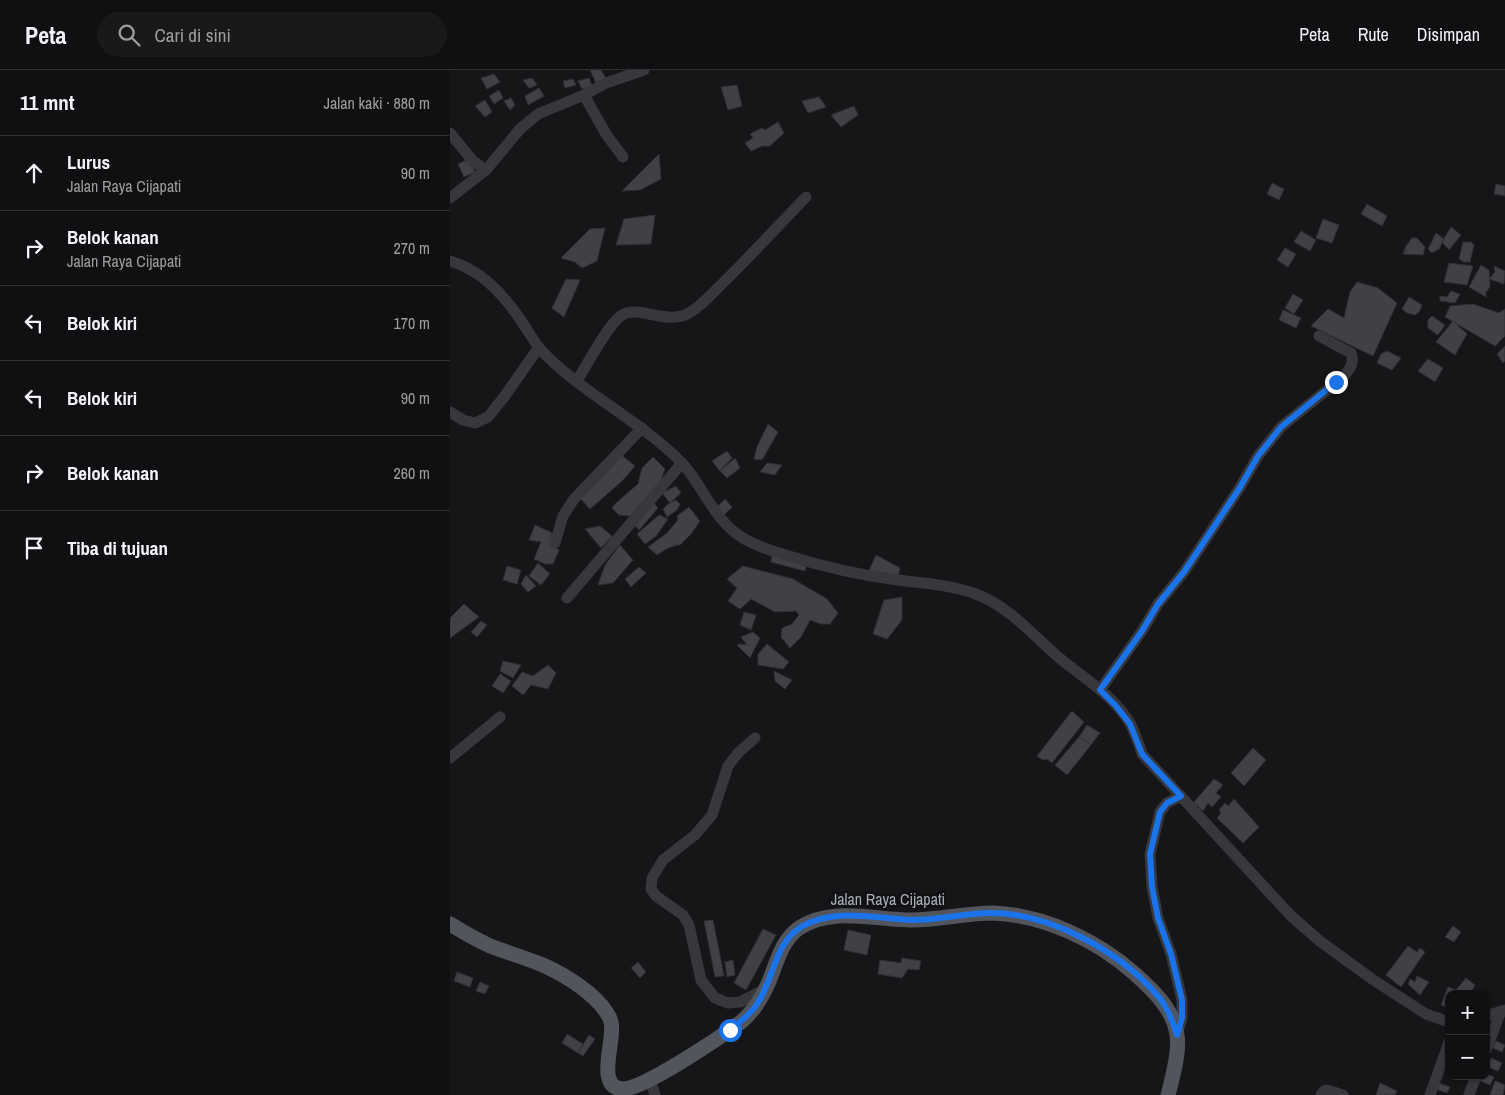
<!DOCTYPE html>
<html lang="id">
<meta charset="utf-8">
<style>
body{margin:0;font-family:"Archivo Narrow",sans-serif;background:#19191b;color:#f1f3f6}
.controls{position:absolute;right:15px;bottom:15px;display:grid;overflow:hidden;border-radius:10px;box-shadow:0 1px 4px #0004}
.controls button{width:45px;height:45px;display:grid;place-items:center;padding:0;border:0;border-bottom:1px solid #303032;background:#101012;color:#f1f3f6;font:25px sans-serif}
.stop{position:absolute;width:15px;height:15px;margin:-11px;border:4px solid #1a73e8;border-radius:50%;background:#fff}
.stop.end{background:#1a73e8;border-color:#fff;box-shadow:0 1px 5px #0008}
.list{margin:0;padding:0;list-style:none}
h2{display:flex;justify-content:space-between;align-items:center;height:65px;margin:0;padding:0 20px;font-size:21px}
h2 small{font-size:16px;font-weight:400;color:#9c9d9f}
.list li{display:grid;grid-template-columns:32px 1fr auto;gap:15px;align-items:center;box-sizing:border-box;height:75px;padding:0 20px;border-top:1px solid #303032}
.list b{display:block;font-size:19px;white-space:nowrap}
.list p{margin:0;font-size:16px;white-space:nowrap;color:#9c9d9f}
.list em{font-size:16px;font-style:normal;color:#9c9d9f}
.icon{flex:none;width:28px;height:28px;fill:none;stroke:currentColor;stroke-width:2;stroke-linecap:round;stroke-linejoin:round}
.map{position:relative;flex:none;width:1055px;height:1025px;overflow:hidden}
header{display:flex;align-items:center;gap:30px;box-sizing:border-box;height:70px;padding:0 25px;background:#101012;border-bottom:1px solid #303032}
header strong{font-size:24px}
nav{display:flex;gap:28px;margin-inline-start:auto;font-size:18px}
.search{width:350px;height:45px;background:#19191b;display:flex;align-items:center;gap:12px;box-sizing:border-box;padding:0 18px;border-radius:28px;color:#9c9d9f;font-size:19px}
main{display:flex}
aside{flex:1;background:#101012}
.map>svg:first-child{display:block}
.building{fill:#404145;stroke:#303034}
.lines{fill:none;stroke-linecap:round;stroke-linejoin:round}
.minor{stroke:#37383d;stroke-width:11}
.major{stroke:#53555c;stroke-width:15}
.route{stroke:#1a73e8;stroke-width:6}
.labels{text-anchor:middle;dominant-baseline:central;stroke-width:5;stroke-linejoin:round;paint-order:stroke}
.street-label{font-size:16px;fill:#a8adb8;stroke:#111113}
</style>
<header>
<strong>Peta</strong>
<div class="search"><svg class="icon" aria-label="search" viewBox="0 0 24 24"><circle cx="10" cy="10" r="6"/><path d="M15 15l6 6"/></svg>Cari di sini</div>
<nav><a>Peta</a><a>Rute</a><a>Disimpan</a></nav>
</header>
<main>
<aside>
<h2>11 mnt<small>Jalan kaki · 880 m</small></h2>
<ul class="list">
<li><svg class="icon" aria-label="ahead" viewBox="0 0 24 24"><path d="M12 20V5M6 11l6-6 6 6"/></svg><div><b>Lurus</b><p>Jalan Raya Cijapati</p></div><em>90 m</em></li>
<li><svg class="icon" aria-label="right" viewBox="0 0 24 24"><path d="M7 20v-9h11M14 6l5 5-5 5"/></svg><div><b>Belok kanan</b><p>Jalan Raya Cijapati</p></div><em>270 m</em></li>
<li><svg class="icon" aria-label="left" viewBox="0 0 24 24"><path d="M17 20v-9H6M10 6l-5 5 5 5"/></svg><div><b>Belok kiri</b></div><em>170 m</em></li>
<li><svg class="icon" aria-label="left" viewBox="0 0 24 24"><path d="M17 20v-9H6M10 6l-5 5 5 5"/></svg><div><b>Belok kiri</b></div><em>90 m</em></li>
<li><svg class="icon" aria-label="right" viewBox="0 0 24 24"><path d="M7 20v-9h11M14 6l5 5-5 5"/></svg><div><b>Belok kanan</b></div><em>260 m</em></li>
<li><svg class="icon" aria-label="arrive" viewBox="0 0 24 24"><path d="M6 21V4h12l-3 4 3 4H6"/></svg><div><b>Tiba di tujuan</b></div></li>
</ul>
</aside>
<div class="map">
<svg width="1055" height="1025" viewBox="0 0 1055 1025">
<rect width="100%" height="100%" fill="#161618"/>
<g class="building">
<path d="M 140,0 L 151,0 L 157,10 L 147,15 Z"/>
<path d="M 44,4 L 50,12 L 37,19 L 31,8 Z"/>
<path d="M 82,8 L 87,15 L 79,18 L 73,10 Z"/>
<path d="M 139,8 L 142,16 L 132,19 L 128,11 Z"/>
<path d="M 123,9 L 126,15 L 115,18 L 113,11 Z"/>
<path d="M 287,15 L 292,36 L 278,40 L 271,17 Z"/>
<path d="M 89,18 L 94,26 L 78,35 L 75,26 Z"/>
<path d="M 49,20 L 53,28 L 44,34 L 39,26 Z"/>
<path d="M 369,27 L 376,37 L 358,43 L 352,31 Z"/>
<path d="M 61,28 L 65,35 L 60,40 L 54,31 Z"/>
<path d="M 35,30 L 42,42 L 35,47 L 25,36 Z"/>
<path d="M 404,36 L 408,45 L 391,57 L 381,45 Z"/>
<path d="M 328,52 L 334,63 L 320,76 L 312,76 L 301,81 L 295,73 L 303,68 L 300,64 L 312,58 L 315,60 Z"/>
<path d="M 209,84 L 211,109 L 190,120 L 172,121 Z"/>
<path d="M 19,89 L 25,102 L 14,107 L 8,94 Z"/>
<path d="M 822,113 L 834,119 L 829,130 L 817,124 Z"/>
<path d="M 1046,114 L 1055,116 L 1055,126 L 1044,124 Z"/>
<path d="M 917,134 L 937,146 L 932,156 L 911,144 Z"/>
<path d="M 205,145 L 201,174 L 166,175 L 174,149 Z"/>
<path d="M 873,149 L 889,155 L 882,173 L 866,168 Z"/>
<path d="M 1001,157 L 1011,165 L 999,180 L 992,172 Z"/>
<path d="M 155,158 L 147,191 L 132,198 L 125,192 L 111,188 L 140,159 Z"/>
<path d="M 851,161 L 866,170 L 860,181 L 844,172 Z"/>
<path d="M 986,163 L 994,169 L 989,179 L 982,183 L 978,179 Z"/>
<path d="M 962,168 L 967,168 L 975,177 L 973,185 L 953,184 L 956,176 Z"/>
<path d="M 1013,172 L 1021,172 L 1024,175 L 1020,192 L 1014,192 L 1009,189 Z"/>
<path d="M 835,178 L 846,184 L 838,197 L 827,190 Z"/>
<path d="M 999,193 L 1023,196 L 1017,215 L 994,212 Z"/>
<path d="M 1031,195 L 1039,200 L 1040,217 L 1036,222 L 1036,227 L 1019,217 Z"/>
<path d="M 1044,196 L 1055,201 L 1054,214 L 1039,209 L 1045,202 Z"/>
<path d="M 116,209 L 130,210 L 114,247 L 102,238 Z"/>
<path d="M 907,212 L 928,218 L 947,233 L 923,286 L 861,256 L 878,239 L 894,248 L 900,222 Z"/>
<path d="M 1001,221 L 1010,224 L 1005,233 L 990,231 L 990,226 L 997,227 Z"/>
<path d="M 843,224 L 853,230 L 844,244 L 835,238 Z"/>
<path d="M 959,227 L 972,235 L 969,242 L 965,245 L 957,243 L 952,239 Z"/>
<path d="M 1023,234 L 1049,243 L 1055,239 L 1055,266 L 1045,276 L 995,247 L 1000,236 Z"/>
<path d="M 833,240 L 851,248 L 846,258 L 829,250 Z"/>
<path d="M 982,246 L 995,255 L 988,265 L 978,258 L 978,250 Z"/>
<path d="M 1003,251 L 1017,264 L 1005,285 L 986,272 Z"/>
<path d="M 1055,276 L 1055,291 L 1053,293 L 1047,284 Z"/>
<path d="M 937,281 L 951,288 L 942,300 L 927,293 L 931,284 Z"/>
<path d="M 978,289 L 993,298 L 985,312 L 968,301 Z"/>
<path d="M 318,354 L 328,362 L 312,390 L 304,389 L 307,377 Z"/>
<path d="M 277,381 L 282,388 L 270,401 L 262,391 Z"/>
<path d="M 170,384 L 185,396 L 172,411 L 140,439 L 131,429 Z"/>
<path d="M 203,387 L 215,399 L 206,423 L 180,446 L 169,445 L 162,438 L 166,433 L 188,414 L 192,398 Z"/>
<path d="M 285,388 L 290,398 L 277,408 L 270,401 Z"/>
<path d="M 317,393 L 332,395 L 325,405 L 310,402 Z"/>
<path d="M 226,416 L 231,423 L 220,433 L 212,423 Z"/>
<path d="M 275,429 L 282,437 L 272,447 L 266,438 Z"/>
<path d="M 226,430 L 230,434 L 227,440 L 217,447 L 213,439 L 218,434 Z"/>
<path d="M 202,431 L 208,438 L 189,460 L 183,453 Z"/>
<path d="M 239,437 L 250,451 L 241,464 L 230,475 L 227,475 L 216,479 L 207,485 L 198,477 L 217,463 L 228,450 L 227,446 Z"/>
<path d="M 209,445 L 218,449 L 206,466 L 195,474 L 187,464 Z"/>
<path d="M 85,455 L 102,463 L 101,475 L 109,480 L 103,494 L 95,494 L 84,489 L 91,472 L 79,470 Z"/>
<path d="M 150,456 L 162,466 L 151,478 L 135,459 Z"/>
<path d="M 170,475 L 183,490 L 163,513 L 148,515 L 155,495 Z"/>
<path d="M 322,484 L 357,494 L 355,501 L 321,492 Z"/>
<path d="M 426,485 L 450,498 L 448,508 L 418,503 Z"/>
<path d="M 88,493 L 100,504 L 91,515 L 79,506 Z"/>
<path d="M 57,496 L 71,500 L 67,514 L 53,510 Z"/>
<path d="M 293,496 L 343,509 L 377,529 L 388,543 L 380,554 L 371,554 L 360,550 L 351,567 L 340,578 L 331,567 L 332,558 L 342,554 L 349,545 L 346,541 L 325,542 L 301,529 L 290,539 L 278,531 L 287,518 L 277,509 Z"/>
<path d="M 189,497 L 196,503 L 181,517 L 175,509 Z"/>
<path d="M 76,505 L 86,516 L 78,522 L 71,514 Z"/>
<path d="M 452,527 L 452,550 L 437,569 L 423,564 L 434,530 Z"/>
<path d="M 14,534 L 29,547 L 0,568 L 0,548 Z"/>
<path d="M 294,542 L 306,545 L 301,560 L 290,555 Z"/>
<path d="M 31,551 L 37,555 L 27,567 L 21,562 Z"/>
<path d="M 303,562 L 310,568 L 300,588 L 287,575 L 288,574 L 297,575 L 291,567 Z"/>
<path d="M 317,574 L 339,592 L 333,599 L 308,595 L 308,584 Z"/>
<path d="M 53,591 L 71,595 L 63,608 L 50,601 Z"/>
<path d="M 98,595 L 106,603 L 98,619 L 81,615 L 73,625 L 62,616 L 72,602 L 83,606 Z"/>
<path d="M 324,601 L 342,610 L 335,619 L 325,611 Z"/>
<path d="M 50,604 L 61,611 L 53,623 L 42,616 Z"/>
<path d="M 622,641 L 634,652 L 602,693 L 597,689 L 593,690 L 587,686 Z"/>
<path d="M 637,655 L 650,663 L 641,675 L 629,667 Z"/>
<path d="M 629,667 L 641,675 L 617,705 L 605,695 Z"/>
<path d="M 803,678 L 816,690 L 794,716 L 781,703 Z"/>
<path d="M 764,709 L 773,715 L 766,723 L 771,727 L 762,737 L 758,733 L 753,741 L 744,732 Z"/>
<path d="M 784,729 L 809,757 L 793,773 L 767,748 L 771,743 L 769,740 L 775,733 L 778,736 Z"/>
<path d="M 263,850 L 274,906 L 265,907 L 254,851 Z"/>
<path d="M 1003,856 L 1011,862 L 1004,872 L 995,867 Z"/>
<path d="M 313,859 L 326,865 L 296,920 L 284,913 Z"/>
<path d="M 398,860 L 421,865 L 417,885 L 394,880 Z"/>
<path d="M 958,876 L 967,882 L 970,878 L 975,882 L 951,917 L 936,905 Z"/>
<path d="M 452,888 L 471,891 L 469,900 L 458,899 L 452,908 L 428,904 L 430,890 L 451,893 Z"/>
<path d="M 283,890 L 285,905 L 277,907 L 275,892 Z"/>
<path d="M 188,892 L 196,902 L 190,908 L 181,898 Z"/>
<path d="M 7,902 L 23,908 L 20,917 L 4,911 Z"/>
<path d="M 967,906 L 979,912 L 970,925 L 958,914 L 960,909 L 965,912 Z"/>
<path d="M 1016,908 L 1025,915 L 1020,924 L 999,924 L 999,938 L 991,935 L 998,917 L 1006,920 Z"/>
<path d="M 30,912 L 39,916 L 35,924 L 26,921 Z"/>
<path d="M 117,964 L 133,974 L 128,983 L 112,973 Z"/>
<path d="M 139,965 L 145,969 L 133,986 L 128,983 Z"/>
<path d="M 1046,971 L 1055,975 L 1052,982 L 1043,978 Z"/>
<path d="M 1041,988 L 1052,993 L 1048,1001 L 1038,997 Z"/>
<path d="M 1036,1004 L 1044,1007 L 1040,1015 L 1030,1011 L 1032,1006 L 1036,1006 Z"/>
<path d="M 1045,1011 L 1055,1015 L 1053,1025 L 1040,1025 Z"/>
<path d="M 930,1013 L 947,1021 L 945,1025 L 926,1025 Z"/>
<path d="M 989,1013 L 1000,1017 L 997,1023 L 986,1019 Z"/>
</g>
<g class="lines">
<g class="minor">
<path d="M 134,25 L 156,64 L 173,87"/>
<path d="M 0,63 L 23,91 L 36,100"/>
<path d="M 0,128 L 36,100 L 70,59 L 88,44 L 134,25 L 156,13 L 194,0"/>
<path d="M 0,191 C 31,200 52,223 70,249 C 77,259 83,270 90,279 C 132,324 189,349 232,393 C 254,417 264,451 293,468 C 307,477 323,481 339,486 C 374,497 410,505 447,510 C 473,513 501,515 526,524 C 562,538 584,567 613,591 C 637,610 666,628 681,655 C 685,664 689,674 692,684 L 841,846 L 871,872 L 922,909 L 976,944 L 999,952"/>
<path d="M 127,311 C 136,296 159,253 172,245 C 190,234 219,258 242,241 C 255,233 265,220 276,210 C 303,183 329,155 356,127"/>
<path d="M 0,342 L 13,350 L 25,353 L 38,347 L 54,327 L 89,277"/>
<path d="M 105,473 L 113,446 L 124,429 L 192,358"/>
<path d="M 117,528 L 232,393"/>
<path d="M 650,620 L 692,561 L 708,534 L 734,502 L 789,419 L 808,386 L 831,357 L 893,307 C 900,300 905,292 901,283 L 869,266"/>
<path d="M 305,668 L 288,683 L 278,696 L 262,745 L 245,765 L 213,790 L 202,808 L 201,819 L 206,826 L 233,845 L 239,855 L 251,910 L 265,928 L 278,933 L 290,932 L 314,920"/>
<path d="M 0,688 L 50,647"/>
<path d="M 1036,946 L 1055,940"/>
<path d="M 727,965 L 732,948 L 732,930 L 721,884 L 708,848 L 702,817 L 700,784 L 710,742 L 717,733 L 731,726"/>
<path d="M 1036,980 L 1051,941"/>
<path d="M 200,1010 L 205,1025"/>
<path d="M 871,1025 L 874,1021 L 877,1020 L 893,1025"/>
<path d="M 980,1025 L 999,972"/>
<path d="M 1019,1025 L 1026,1006"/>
</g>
<path class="major" d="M 0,854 C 13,862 27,870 40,876 C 56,882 72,887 88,893 C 110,902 135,917 151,935 C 155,940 160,946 161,952 C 166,969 144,1018 173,1019 C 194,1019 272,966 291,952 C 296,948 301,942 305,937 C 312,927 319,913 323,901 C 329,885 334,869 349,858 C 382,836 425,850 462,850 C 489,850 516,843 543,843 C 594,845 647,870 685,904 C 703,920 724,940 727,965 C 730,982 722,1009 718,1025"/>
</g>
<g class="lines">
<path class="route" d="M 280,960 C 289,953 298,946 305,937 C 324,912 323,874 351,857 C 384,837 426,849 462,850 C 489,850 515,843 541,843 C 600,843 669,881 707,925 C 717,936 722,950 727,965 L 732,948 L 732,930 L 721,884 L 708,848 L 702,817 L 700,784 L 710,742 L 717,733 L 731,726 L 692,684 L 680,654 L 666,636 L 650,620 L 692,561 L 708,534 L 734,502 L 789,419 L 808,386 L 831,357 L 886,312"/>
</g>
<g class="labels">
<g class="street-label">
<text x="438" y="829">Jalan Raya Cijapati</text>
</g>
</g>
</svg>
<div class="controls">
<button>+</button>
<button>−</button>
</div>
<div class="stop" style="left:280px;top:960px"></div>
<div class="stop end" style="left:886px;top:312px"></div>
</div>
</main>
